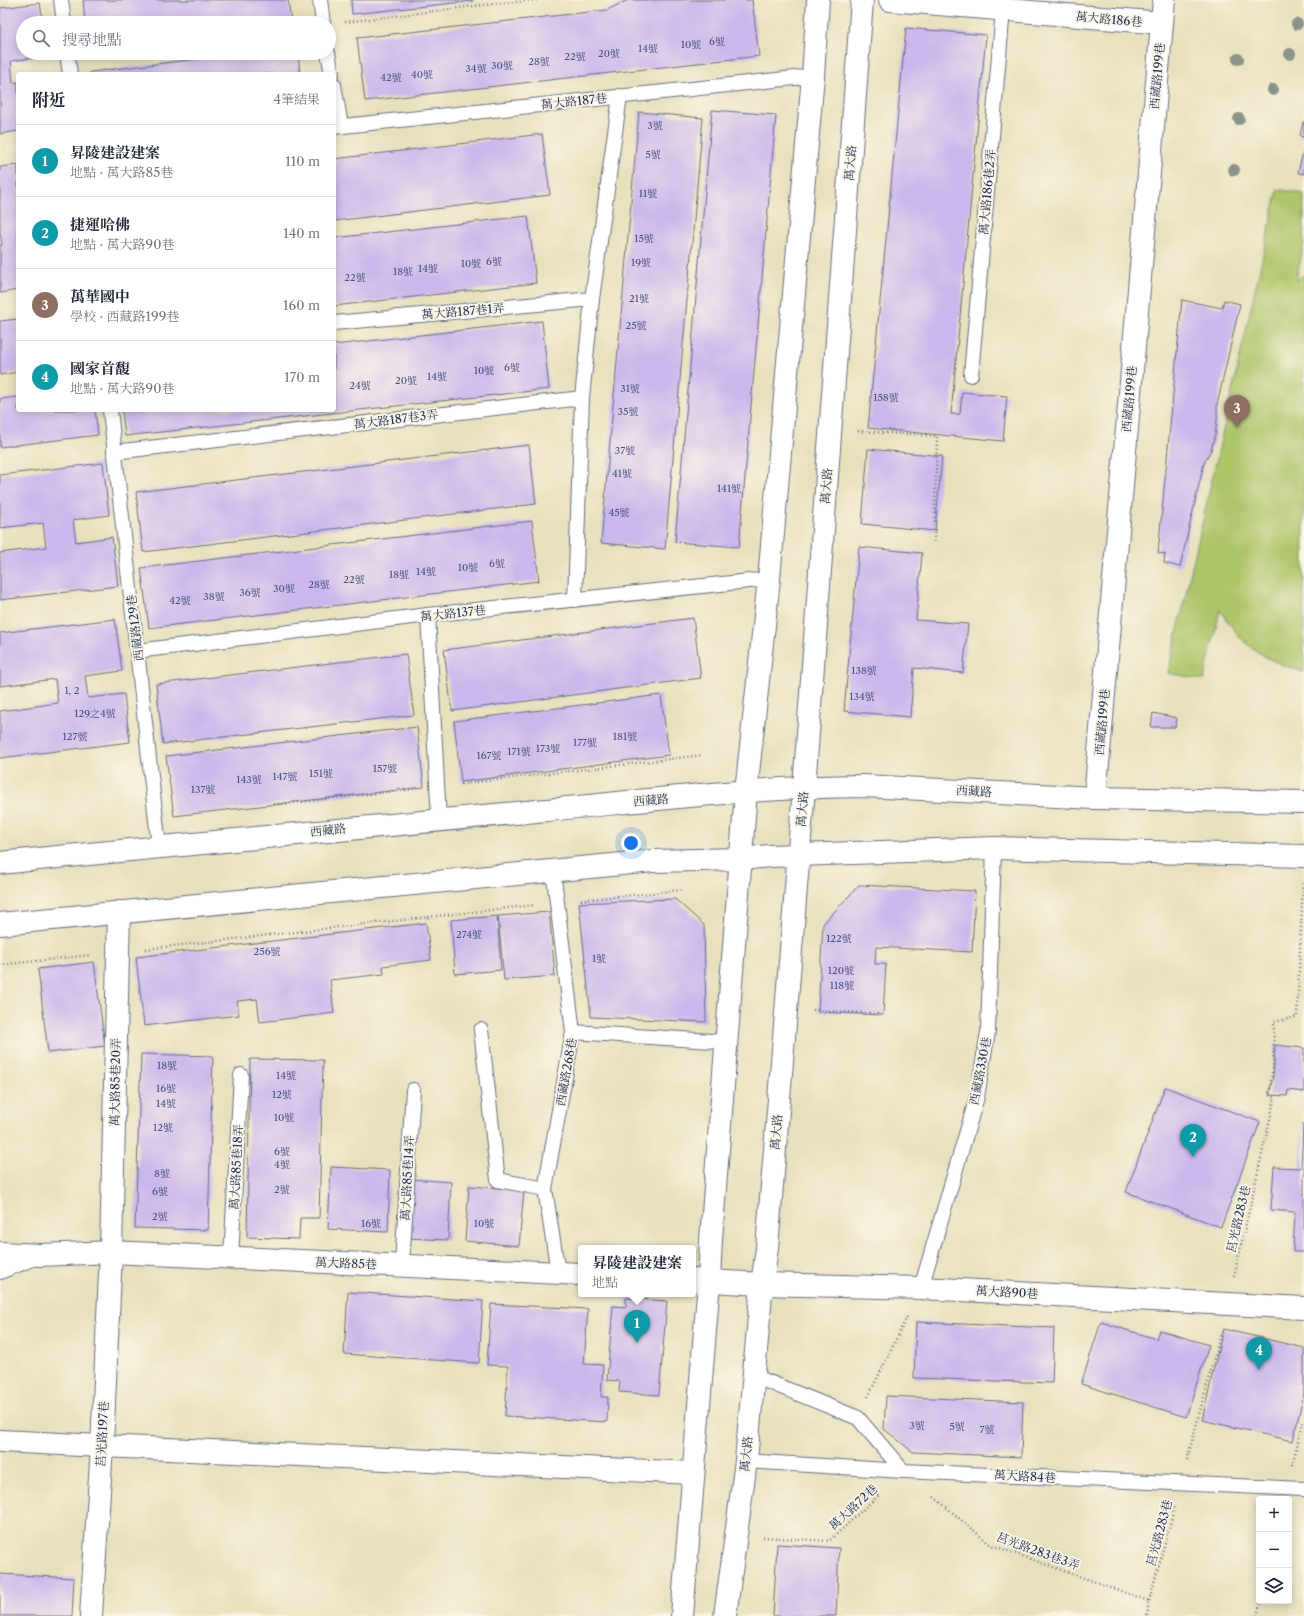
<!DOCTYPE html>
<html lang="zh-TW">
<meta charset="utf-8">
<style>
body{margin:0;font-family:"Libre Caslon Text","Noto Serif TC",serif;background:#f2f2f3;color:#1f2937}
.controls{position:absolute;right:12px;bottom:12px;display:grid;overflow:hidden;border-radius:4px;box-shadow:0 2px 10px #0003}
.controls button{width:36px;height:36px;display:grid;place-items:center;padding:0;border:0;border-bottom:1px solid #e0e1e3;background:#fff;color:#1f2937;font:20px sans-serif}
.you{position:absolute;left:631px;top:843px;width:14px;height:14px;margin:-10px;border:3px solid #fff;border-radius:50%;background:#1a73e8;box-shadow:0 0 0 6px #1a73e833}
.badge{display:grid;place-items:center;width:26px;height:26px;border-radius:50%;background:#d1495b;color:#fff;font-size:13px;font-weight:700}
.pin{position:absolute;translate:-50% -33px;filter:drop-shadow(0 1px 2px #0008)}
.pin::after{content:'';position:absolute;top:21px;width:14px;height:12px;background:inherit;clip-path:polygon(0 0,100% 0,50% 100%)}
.popup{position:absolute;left:578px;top:1245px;width:118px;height:52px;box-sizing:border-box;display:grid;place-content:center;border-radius:4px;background:#fff;filter:drop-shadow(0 1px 3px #0005);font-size:13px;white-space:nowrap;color:#747a83}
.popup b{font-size:15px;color:#1f2937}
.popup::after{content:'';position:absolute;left:50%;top:100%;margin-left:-8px;border:8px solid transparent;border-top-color:#fff}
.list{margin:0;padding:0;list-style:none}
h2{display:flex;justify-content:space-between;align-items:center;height:52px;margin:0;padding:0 16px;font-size:17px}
h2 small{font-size:13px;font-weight:400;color:#747a83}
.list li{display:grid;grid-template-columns:26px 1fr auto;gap:12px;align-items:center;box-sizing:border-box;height:72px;padding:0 16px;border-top:1px solid #e0e1e3}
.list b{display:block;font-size:15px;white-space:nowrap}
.list p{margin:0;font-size:13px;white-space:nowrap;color:#747a83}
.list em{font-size:13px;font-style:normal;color:#747a83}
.icon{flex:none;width:22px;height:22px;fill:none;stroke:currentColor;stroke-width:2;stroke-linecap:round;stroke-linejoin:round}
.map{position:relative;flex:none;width:1304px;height:1616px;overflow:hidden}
.search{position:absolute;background:#fff;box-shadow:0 2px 10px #0003;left:16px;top:16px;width:320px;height:44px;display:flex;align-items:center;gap:10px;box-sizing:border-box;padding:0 14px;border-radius:22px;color:#747a83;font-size:15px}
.panel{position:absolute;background:#fff;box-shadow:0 2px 10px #0003;left:16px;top:72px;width:320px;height:340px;border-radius:4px}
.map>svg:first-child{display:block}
.green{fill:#afc56a;stroke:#657a64}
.building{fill:#cab8ec}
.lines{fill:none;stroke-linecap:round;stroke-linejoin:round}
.lane-casing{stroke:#636d80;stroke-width:16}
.street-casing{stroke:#636d80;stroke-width:24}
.secondary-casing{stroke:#636d80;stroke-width:24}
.path{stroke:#636d80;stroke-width:2.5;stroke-dasharray:1 3;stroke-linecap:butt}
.lane{stroke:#fff;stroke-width:14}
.street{stroke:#fff;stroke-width:22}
.secondary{stroke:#fff;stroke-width:22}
.tree{fill:#8c938b}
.labels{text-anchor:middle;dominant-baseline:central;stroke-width:3.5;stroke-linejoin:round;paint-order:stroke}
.number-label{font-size:10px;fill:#475182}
.street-label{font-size:12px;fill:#1b2f5e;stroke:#fcf5e5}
</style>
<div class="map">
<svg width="1304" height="1616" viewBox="0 0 1304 1616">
<rect width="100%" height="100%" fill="#fcf5e5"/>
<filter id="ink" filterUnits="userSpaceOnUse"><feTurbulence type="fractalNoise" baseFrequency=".025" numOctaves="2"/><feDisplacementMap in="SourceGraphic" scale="8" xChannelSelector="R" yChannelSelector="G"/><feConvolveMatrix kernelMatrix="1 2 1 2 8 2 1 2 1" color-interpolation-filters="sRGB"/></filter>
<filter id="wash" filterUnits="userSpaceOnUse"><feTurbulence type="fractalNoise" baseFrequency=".012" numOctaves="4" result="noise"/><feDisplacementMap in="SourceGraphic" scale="16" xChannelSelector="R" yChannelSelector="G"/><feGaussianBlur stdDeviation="0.9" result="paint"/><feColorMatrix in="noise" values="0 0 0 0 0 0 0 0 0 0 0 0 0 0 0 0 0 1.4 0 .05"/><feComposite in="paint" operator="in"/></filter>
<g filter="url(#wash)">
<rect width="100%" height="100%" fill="#e8e1be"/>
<path class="green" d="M 1278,189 L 1304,194 L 1304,244 L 1296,280 L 1304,275 L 1304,672 C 1278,665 1251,652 1235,631 C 1229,624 1225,616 1220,610 L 1204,680 L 1168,673 Z"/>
<g id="blocks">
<g class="building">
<path d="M 83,0 L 288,0 L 291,22 L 85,23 Z"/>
<path d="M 351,0 L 473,0 L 473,1 L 352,14 Z"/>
<path d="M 628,0 L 752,0 L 759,56 L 365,101 L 357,38 L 607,10 Z"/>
<path d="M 40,3 L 43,23 L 23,23 L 23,53 L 47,53 L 47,56 L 11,61 L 13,83 L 18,82 L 18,131 L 0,134 L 0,8 Z"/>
<path d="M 906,28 L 986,35 L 951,414 L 960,414 L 962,392 L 1007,396 L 1003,441 L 868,428 Z"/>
<path d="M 246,53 L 298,53 L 300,74 L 90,74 L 90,72 Z"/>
<path d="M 712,110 L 776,115 L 739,547 L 675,542 Z"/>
<path d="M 639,112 L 703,118 L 665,549 L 601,543 Z"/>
<path d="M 1303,122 L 1304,122 L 1304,137 L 1300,136 Z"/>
<path d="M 542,134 L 550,195 L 334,221 L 334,159 Z"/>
<path d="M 1304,148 L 1304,174 L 1298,173 Z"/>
<path d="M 18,165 L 18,290 L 0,293 L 0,245 L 2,245 L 0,232 L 0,167 Z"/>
<path d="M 528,216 L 536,283 L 334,306 L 334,238 Z"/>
<path d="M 1182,300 L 1222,308 L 1224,300 L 1240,304 L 1217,405 L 1217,420 L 1215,435 L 1211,450 L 1204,463 L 1180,567 L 1164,563 L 1165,554 L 1158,553 Z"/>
<path d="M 18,319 L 18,372 L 0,375 L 0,321 Z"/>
<path d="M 542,321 L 549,389 L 125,436 L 122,410 L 334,410 L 334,345 Z"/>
<path d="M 18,397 L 18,410 L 95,410 L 98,435 L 0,447 L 0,399 Z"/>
<path d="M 529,445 L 536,504 L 143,552 L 136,492 Z"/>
<path d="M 868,449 L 942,456 L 935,531 L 862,524 Z"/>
<path d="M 103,463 L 109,515 L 73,520 L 76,542 L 112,537 L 118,586 L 0,600 L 0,553 L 46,547 L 43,523 L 0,528 L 0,475 Z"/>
<path d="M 532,521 L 539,581 L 149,628 L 141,568 Z"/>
<path d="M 859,547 L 922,553 L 916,620 L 968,624 L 963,673 L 914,668 L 910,717 L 844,711 Z"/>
<path d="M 693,618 L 701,678 L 452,711 L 444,650 Z"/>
<path d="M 115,619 L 122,671 L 85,676 L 88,698 L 124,694 L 130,742 L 0,758 L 0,711 L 58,703 L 55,679 L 0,686 L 0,633 Z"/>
<path d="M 406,654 L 414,715 L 163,744 L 156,684 Z"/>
<path d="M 661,695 L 669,755 L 461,782 L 454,721 Z"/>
<path d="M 1153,713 L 1177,718 L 1175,727 L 1151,727 Z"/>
<path d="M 417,727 L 424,787 L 174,816 L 166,756 Z"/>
<path d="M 859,885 L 975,891 L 972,952 L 876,947 L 875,964 L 886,964 L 883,1015 L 818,1012 L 823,924 Z"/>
<path d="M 675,899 L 704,925 L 706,1022 L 591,1017 L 579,903 Z"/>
<path d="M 549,912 L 555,976 L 504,980 L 498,916 Z"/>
<path d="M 497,916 L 501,970 L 455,974 L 451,920 Z"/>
<path d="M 426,923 L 431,960 L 383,966 L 384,974 L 330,980 L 334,1013 L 260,1022 L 257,999 L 237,1001 L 239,1015 L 144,1026 L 136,957 Z"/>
<path d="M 94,962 L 105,1046 L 48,1053 L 38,969 Z"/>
<path d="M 1275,1045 L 1304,1048 L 1304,1092 L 1288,1090 L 1287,1096 L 1269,1095 L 1273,1076 Z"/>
<path d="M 141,1054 L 213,1056 L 208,1230 L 135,1228 Z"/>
<path d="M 250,1059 L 323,1060 L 319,1218 L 300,1218 L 299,1239 L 247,1237 Z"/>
<path d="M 1165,1087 L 1260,1122 L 1221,1227 L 1126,1192 Z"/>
<path d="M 1303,1125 L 1304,1125 L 1304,1252 L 1293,1252 L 1295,1212 L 1271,1210 L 1274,1167 L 1301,1168 Z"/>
<path d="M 331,1167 L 390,1170 L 388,1232 L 328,1229 Z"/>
<path d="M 411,1179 L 451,1182 L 448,1240 L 407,1238 Z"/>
<path d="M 469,1186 L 524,1190 L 519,1246 L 465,1241 Z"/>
<path d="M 348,1292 L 483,1301 L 479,1363 L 344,1354 Z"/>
<path d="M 626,1298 L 667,1301 L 659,1395 L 619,1392 L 620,1381 L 607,1380 L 613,1306 L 626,1307 Z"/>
<path d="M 491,1304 L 588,1309 L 584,1364 L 603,1365 L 601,1397 L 608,1397 L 607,1422 L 505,1416 L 508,1366 L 487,1365 Z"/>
<path d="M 916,1322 L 1054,1328 L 1052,1383 L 914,1378 Z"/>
<path d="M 1101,1322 L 1156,1339 L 1159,1330 L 1209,1345 L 1186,1417 L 1081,1384 Z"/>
<path d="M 1223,1329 L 1304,1348 L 1304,1393 L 1293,1441 L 1202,1420 Z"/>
<path d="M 886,1396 L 1023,1402 L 1021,1457 L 913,1452 L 884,1429 Z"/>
<path d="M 777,1544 L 839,1548 L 836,1616 L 773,1616 Z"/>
<path d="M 0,1574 L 74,1578 L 72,1616 L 0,1616 Z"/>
</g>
</g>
</g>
<g filter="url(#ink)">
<use href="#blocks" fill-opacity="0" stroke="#636d80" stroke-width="1"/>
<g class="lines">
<g class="lane-casing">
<g id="lane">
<path d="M 61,0 L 64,23"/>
<path d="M 320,0 L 323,23"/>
<path d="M 67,53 L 70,74"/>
<path d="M 328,53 L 332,74"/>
<path d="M 334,85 L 341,126"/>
<path d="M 334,127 L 813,76"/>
<path d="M 334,323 L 592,299"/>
<path d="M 971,375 L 1003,10"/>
<path d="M 110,410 L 159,847"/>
<path d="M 114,452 L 582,398"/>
<path d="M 575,600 L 582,398 L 592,299 L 620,96"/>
<path d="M 428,615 L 439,820"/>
<path d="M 137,651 L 428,615 L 769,579"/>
<path d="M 553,870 L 573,1032 L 545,1189 L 558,1272"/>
<path d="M 481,1030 L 498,1180 L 545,1189"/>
<path d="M 573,1032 L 727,1042"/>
<path d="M 231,1258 L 241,1075"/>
<path d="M 402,1265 L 413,1090"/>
<path d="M 0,1272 L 35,1258"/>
<path d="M 921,1288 L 977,1097 L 988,1032 L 994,848"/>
<path d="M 754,1376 L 858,1418 L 903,1471"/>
<path d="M 746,1461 L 903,1471 L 1304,1489"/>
</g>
</g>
<g class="street-casing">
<g id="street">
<path d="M 890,0 L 1162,23"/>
<path d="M 1095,798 L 1164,0"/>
<path d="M 0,1253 L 41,1255 L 111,1252 L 581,1274"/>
<path d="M 693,1280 L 762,1284 L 921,1288 L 1304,1308"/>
<path d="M 0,1441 L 102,1446 L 693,1473"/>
<path d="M 91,1616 L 102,1446 L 111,1252 L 119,912"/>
</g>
</g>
<g class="secondary-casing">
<g id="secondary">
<path d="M 0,863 C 182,844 364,826 547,810 C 652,800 758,787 864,786 L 1095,798 L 1304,802"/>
<path d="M 0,924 L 653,861 L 742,859 L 769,856 L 994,848 L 1304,856"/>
<path d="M 682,1616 L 709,1281 L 711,1239 L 746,792 L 769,579 L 813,76 L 818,0"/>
<path d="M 725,1616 L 746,1461 L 762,1284 L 767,1248 L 804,788 L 862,0"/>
</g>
</g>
<g class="path">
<path d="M 345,22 L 491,4 L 538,0"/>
<path d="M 90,56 L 114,53"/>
<path d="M 858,431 L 937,436 L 934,544"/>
<path d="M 461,784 L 703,755"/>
<path d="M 274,805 L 414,789"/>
<path d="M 581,900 L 681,890"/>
<path d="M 146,949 L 534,905"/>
<path d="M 0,965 L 91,955"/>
<path d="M 813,1010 L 881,1014"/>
<path d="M 1234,1276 L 1275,1097 L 1269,1095 L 1273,1067 L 1274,1022 L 1297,1017 L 1303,883"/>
<path d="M 868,1397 L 908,1315"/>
<path d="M 1187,1460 L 1221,1332"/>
<path d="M 1292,1465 L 1304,1419"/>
<path d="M 934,1497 L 991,1545 L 1149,1601 L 1147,1616"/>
<path d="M 763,1537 L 829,1541 L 880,1494"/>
<path d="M 1149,1601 L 1175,1506"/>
<path d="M 1257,1616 L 1261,1601"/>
</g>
<use href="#lane" class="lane"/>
<use href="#street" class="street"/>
<use href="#secondary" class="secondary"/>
</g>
<g class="tree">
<circle cx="1297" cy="24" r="6"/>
<circle cx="1290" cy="54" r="6"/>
<circle cx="1238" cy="59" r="6"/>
<circle cx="1273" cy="90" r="6"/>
<circle cx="1239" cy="119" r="6"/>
<circle cx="1234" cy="170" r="6"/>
</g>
</g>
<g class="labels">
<g class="number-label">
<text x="717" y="41">6號</text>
<text x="691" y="44">10號</text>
<text x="648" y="48">14號</text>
<text x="609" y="53">20號</text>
<text x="575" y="56">22號</text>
<text x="539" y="61">28號</text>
<text x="502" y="65">30號</text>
<text x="476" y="68">34號</text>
<text x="422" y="74">40號</text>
<text x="391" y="77">42號</text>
<text x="655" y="125">3號</text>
<text x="653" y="154">5號</text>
<text x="648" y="193">11號</text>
<text x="644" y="238">15號</text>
<text x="494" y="261">6號</text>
<text x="641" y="262">19號</text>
<text x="471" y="263">10號</text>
<text x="428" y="268">14號</text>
<text x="403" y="271">18號</text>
<text x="355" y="277">22號</text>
<text x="639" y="298">21號</text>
<text x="636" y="325">25號</text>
<text x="512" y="367">6號</text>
<text x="484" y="370">10號</text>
<text x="437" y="376">14號</text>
<text x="406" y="380">20號</text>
<text x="360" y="385">24號</text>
<text x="630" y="388">31號</text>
<text x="886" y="397">158號</text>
<text x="628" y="411">35號</text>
<text x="625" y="450">37號</text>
<text x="622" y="473">41號</text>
<text x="729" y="488">141號</text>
<text x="619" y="512">45號</text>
<text x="497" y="563">6號</text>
<text x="468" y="567">10號</text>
<text x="426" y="571">14號</text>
<text x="399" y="574">18號</text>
<text x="354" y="579">22號</text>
<text x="319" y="584">28號</text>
<text x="284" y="588">30號</text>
<text x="250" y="592">36號</text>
<text x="214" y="596">38號</text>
<text x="180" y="600">42號</text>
<text x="864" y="670">138號</text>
<text x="72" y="690">1, 2</text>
<text x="862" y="696">134號</text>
<text x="95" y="713">129之4號</text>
<text x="75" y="736">127號</text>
<text x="625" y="736">181號</text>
<text x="585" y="742">177號</text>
<text x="548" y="748">173號</text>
<text x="519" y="751">171號</text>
<text x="489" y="755">167號</text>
<text x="385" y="768">157號</text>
<text x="321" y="773">151號</text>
<text x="285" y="776">147號</text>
<text x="249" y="779">143號</text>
<text x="203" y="789">137號</text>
<text x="469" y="934">274號</text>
<text x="839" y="938">122號</text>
<text x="267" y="951">256號</text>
<text x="599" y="958">1號</text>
<text x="841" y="970">120號</text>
<text x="842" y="985">118號</text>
<text x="167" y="1065">18號</text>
<text x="286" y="1075">14號</text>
<text x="166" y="1088">16號</text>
<text x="282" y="1094">12號</text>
<text x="166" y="1103">14號</text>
<text x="284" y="1117">10號</text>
<text x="163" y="1127">12號</text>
<text x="282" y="1151">6號</text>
<text x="282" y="1164">4號</text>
<text x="162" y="1173">8號</text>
<text x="282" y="1189">2號</text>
<text x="160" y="1191">6號</text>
<text x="160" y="1216">2號</text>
<text x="371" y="1223">16號</text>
<text x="484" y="1223">10號</text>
<text x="917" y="1425">3號</text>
<text x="957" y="1426">5號</text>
<text x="987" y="1429">7號</text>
</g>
<g class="street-label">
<text transform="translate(1109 19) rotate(5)">萬大路186巷</text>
<text transform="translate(1157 76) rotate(-85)">西藏路199巷</text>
<text transform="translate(574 101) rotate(-6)">萬大路187巷</text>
<text transform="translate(850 163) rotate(-86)">萬大路</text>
<text transform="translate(987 192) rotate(-85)">萬大路186巷2弄</text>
<text transform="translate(463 311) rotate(-5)">萬大路187巷1弄</text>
<text transform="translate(1129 399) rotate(-85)">西藏路199巷</text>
<text transform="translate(396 419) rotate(-7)">萬大路187巷3弄</text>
<text transform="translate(826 486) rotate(-86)">萬大路</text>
<text transform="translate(453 613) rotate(-6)">萬大路137巷</text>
<text transform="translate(135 628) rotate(-97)">西藏路129巷</text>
<text transform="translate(1102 722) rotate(-85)">西藏路199巷</text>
<text transform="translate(974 791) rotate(3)">西藏路</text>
<text transform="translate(651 800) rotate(-5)">西藏路</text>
<text transform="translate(802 809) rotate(-85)">萬大路</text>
<text transform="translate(328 830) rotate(-6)">西藏路</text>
<text transform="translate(980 1071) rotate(-79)">西藏路330巷</text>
<text transform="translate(566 1072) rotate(-80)">西藏路268巷</text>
<text transform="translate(115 1082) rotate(-89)">萬大路85巷20弄</text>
<text transform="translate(776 1132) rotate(-85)">萬大路</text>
<text transform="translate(236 1167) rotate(-87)">萬大路85巷18弄</text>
<text transform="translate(407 1178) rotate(-87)">萬大路85巷14弄</text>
<text transform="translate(1238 1219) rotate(-77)">莒光路283巷</text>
<text transform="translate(346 1263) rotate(2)">萬大路85巷</text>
<text transform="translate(1007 1292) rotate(3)">萬大路90巷</text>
<text transform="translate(102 1434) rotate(-87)">莒光路197巷</text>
<text transform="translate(746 1454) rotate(-84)">萬大路</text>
<text transform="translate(1025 1476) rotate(3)">萬大路84巷</text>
<text transform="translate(853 1507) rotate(-43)">萬大路72巷</text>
<text transform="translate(1159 1533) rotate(-75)">莒光路283巷</text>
<text transform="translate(1038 1551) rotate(20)">莒光路283巷3弄</text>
</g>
</g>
</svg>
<div class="controls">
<button>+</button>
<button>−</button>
<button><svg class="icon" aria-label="layers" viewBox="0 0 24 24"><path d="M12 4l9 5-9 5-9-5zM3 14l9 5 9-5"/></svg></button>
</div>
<div class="you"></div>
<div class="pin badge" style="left:637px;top:1343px;background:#0f9aa8">1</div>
<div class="popup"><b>昇陵建設建案</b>地點</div>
<div class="pin badge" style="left:1193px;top:1157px;background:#0f9aa8">2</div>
<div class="pin badge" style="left:1237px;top:428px;background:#8d6e63">3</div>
<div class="pin badge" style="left:1259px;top:1370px;background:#0f9aa8">4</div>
<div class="search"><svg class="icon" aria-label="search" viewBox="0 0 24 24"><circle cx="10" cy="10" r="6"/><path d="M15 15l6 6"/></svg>搜尋地點</div>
<section class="panel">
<h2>附近<small>4筆結果</small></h2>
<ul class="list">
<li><span class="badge" style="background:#0f9aa8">1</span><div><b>昇陵建設建案</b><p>地點 · 萬大路85巷</p></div><em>110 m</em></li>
<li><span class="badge" style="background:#0f9aa8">2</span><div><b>捷運哈佛</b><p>地點 · 萬大路90巷</p></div><em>140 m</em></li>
<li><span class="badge" style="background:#8d6e63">3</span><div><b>萬華國中</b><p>學校 · 西藏路199巷</p></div><em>160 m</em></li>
<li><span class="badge" style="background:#0f9aa8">4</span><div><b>國家首馥</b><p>地點 · 萬大路90巷</p></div><em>170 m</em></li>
</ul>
</section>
</div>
